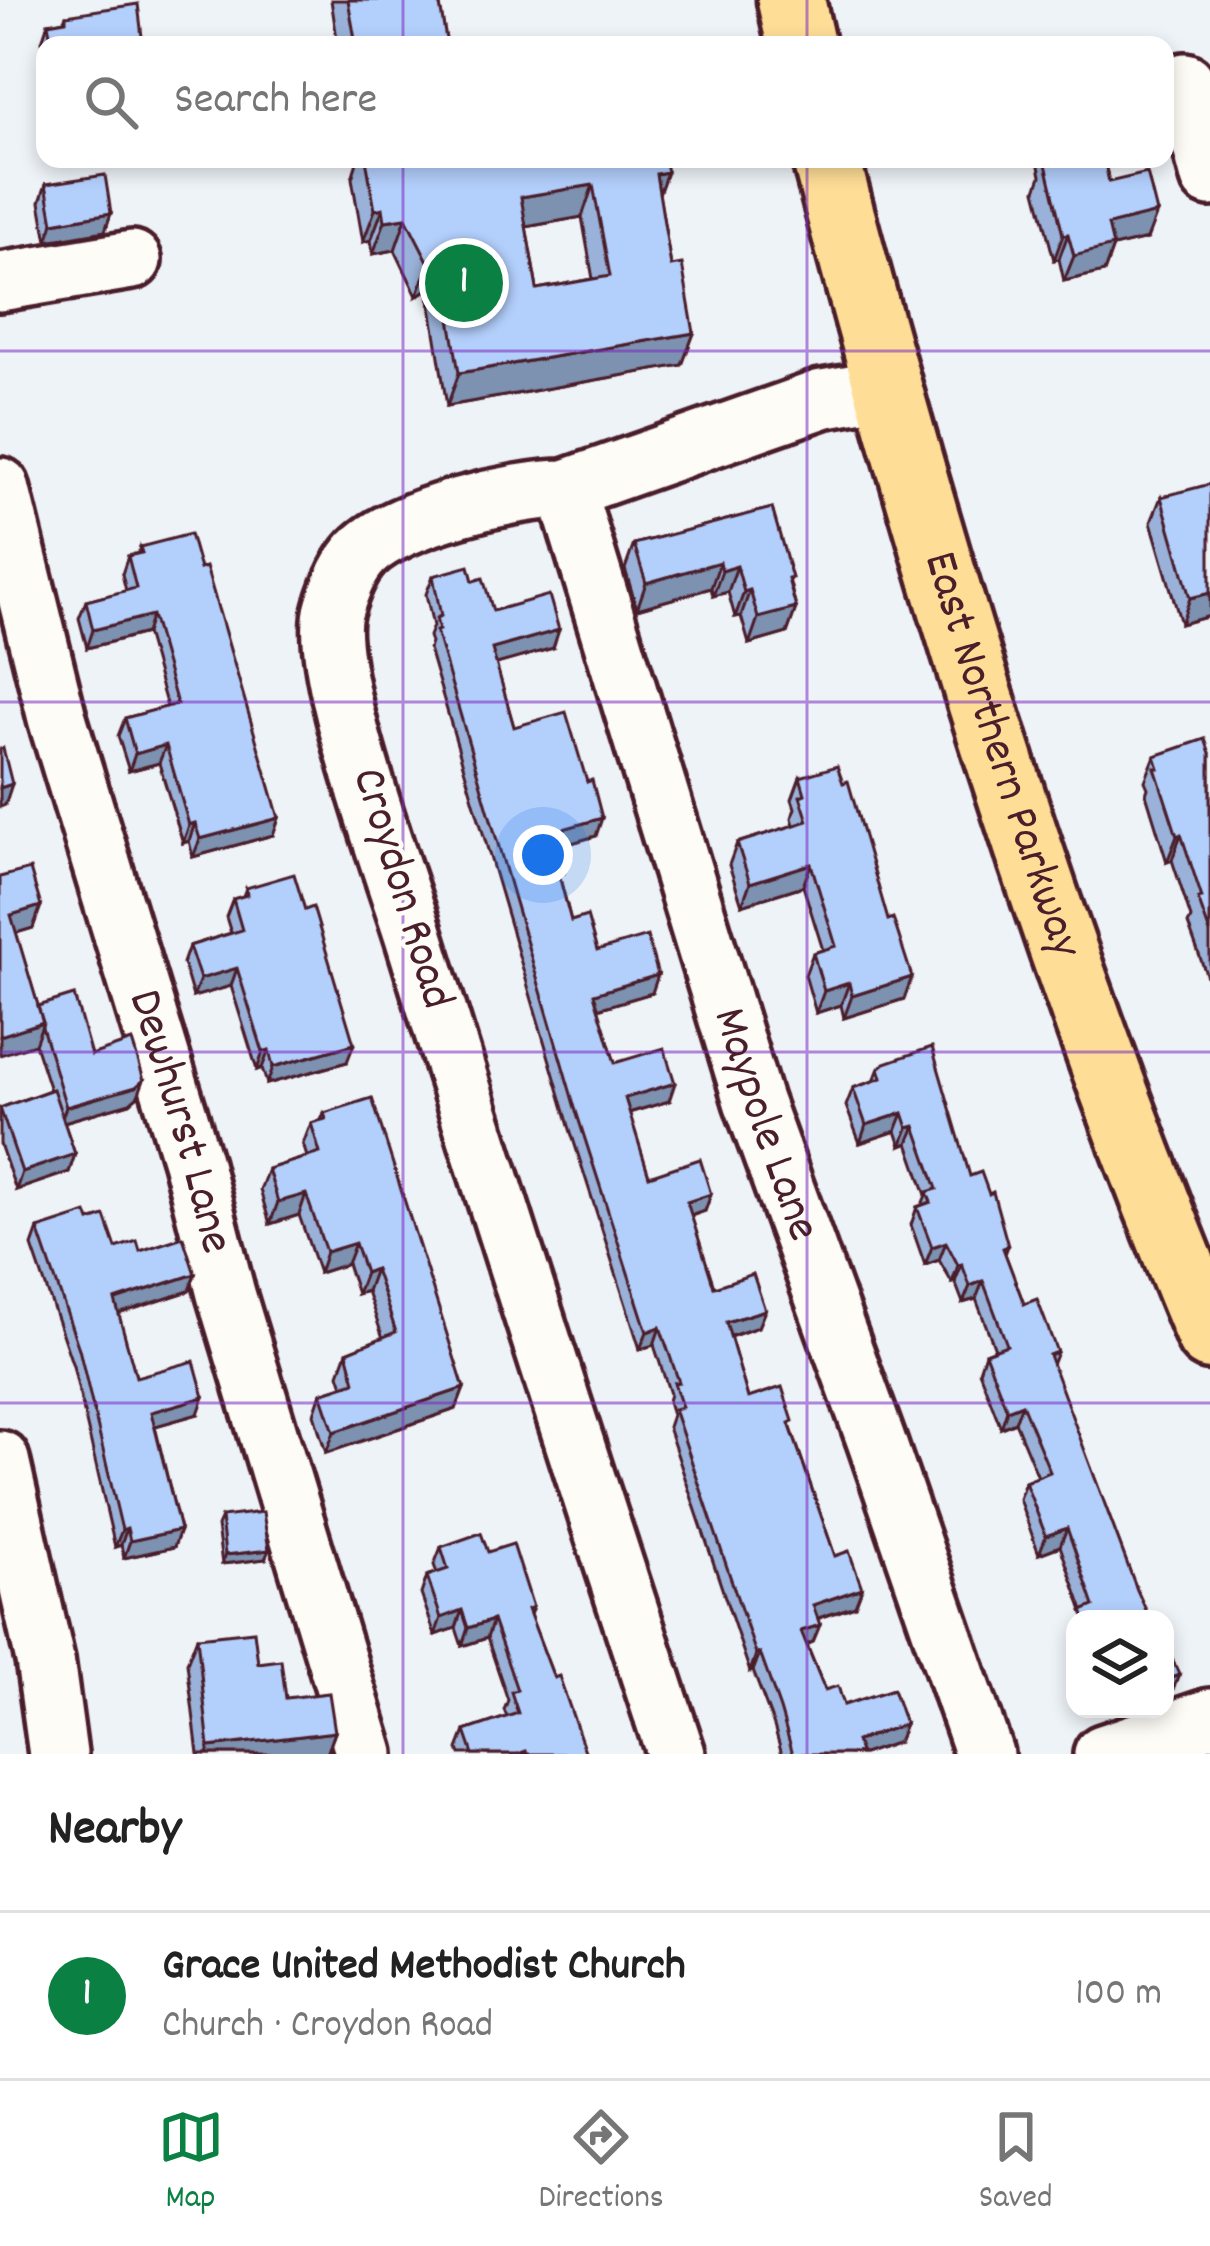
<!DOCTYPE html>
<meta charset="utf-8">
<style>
body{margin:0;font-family:Dekko,sans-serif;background:#f2f2f2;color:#222}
.controls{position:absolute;right:36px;bottom:36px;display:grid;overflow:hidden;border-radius:24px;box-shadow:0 6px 18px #0003}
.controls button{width:108px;height:108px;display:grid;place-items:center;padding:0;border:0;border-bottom:3px solid #e0e0e0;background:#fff;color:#222;font:60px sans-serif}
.you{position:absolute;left:543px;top:855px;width:42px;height:42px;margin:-30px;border:9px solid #fff;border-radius:50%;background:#1a73e8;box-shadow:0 0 0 18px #1a73e833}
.badge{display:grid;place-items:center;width:78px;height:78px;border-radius:50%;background:#0b8043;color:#fff;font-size:39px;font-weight:700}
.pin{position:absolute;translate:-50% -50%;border:6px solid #fff;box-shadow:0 3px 12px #0006}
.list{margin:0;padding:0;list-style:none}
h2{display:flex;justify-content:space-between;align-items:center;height:156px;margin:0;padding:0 48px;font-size:51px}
h2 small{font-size:39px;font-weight:400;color:#767676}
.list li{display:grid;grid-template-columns:78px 1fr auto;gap:36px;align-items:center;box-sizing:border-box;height:168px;padding:0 48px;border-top:3px solid #e0e0e0}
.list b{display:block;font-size:45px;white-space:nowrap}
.list p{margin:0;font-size:39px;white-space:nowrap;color:#767676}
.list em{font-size:39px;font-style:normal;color:#767676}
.icon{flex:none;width:66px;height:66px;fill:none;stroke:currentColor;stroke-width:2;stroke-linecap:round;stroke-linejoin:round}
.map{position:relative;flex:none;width:1210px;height:1754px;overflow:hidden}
.search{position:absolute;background:#fff;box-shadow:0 6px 18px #0003;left:36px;right:36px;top:36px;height:132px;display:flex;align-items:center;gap:30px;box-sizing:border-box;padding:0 42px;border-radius:24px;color:#767676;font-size:45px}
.sheet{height:324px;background:#fff}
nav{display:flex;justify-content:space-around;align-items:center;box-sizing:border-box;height:168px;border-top:3px solid #e0e0e0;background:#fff;font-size:33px;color:#767676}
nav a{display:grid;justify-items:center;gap:6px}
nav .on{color:#0b8043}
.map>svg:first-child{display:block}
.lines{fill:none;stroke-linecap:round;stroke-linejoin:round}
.minor-casing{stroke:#4a1f2b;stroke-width:66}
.major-casing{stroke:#4a1f2b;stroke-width:75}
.minor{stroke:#fdfcf7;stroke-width:57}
.major{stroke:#fedd96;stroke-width:66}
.wall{fill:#9ab2d9;stroke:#4a1f2b;stroke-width:3;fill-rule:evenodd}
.shaded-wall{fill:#7d91b0;stroke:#4a1f2b;stroke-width:3}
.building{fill:#b3cffc;stroke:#4a1f2b;stroke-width:3;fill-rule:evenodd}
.grid{fill:none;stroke:#7b2cbf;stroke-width:3;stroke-opacity:0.55}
.labels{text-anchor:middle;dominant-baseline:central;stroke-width:9;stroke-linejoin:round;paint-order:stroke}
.street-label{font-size:48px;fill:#4a1f2b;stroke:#fdfcf7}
</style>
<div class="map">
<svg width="1210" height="1754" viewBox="0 0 1210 1754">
<rect width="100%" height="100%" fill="#eef3f8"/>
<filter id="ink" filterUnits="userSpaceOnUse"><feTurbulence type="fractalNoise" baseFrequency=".00833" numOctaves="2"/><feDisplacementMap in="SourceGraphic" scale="24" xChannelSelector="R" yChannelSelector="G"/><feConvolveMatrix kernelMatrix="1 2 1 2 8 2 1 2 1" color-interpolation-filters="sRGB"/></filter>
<g filter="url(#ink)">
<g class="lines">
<g class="minor-casing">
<g id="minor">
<path d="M 1185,82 L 1210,177"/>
<path d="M 0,282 L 132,260"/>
<path id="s1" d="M 0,487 L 57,718 L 192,1161 L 226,1294 L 365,1754"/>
<path id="s2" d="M 566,489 L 753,1101 L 876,1440 L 984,1754"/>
<path d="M 0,1460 L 45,1660 L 58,1754"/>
<path d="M 676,1754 C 586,1481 498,1207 413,933 C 393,870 317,663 334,609 C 340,589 348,568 362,553 C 396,517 517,489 566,489 L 822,399 L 886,388"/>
<path d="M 1103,1754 L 1210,1718"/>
</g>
</g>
<g class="major-casing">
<g id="major">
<path d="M 791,0 L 801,45"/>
<path id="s3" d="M 826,159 C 931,559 1051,954 1210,1336"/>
</g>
</g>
<use href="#minor" class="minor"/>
<use href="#major" class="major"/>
</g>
<g class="wall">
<path d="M 331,0 L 439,0 L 447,45 L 338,45 Z"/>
<path d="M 66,15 L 143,45 L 45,45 L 45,60 L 42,41 L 48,23 L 64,20 Z"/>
<path d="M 358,159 L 664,159 L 659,194 L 671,266 L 694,333 L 682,365 L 447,406 L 428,289 L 417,296 L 395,250 L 373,254 L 371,240 L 363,242 L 352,178 ZM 582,217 L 593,279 L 537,289 L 526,227 Z"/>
<path d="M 1041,159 L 1104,159 L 1109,182 L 1147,239 L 1113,247 L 1104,272 L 1064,281 L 1059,259 L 1054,260 L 1036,190 L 1041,176 L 1039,166 Z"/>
<path d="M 46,184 L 111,213 L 105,231 L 47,241 L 40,202 Z"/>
<path d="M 1161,497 L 1210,616 L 1181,624 L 1151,522 Z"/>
<path d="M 772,508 L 796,608 L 787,633 L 749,644 L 741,616 L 735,617 L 728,592 L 713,596 L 711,588 L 637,609 L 625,569 L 634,544 Z"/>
<path d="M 140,547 L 273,835 L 193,857 L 189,841 L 183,843 L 159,763 L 129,771 L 118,736 L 125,718 L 167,707 L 146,633 L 87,648 L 79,618 L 86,601 L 126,591 L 122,574 L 128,556 L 138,553 Z"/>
<path d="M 433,576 L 473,581 L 493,611 L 553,648 L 496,664 L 514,727 L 596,836 L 568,844 L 571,856 L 564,873 L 559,875 L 571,921 L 597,951 L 652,993 L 598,1009 L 615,1063 L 669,1101 L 629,1113 L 649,1176 L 711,1194 L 705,1211 L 691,1216 L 714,1287 L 765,1310 L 758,1327 L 730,1337 L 748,1398 L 791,1428 L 835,1556 L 862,1588 L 855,1606 L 817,1619 L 813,1642 L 807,1645 L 825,1690 L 844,1705 L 905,1724 L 898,1742 L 863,1754 L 782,1754 L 774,1726 L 753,1671 L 750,1672 L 668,1427 L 672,1415 L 668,1401 L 670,1394 L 654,1345 L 640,1349 L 569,1126 L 429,649 L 431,643 L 429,636 L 433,626 L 426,594 Z"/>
<path d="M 1210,753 L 1210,985 L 1188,924 L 1191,918 L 1172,860 L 1167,862 L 1146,794 L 1148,788 L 1145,781 L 1155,756 Z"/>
<path d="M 800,777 L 904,999 L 844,1018 L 841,1005 L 816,1013 L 805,975 L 813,953 L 823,950 L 803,886 L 742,905 L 729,865 L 737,843 L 794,825 L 792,818 L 795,808 L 792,799 Z"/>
<path d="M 0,877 L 33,928 L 16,933 L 38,1006 L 138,1096 L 130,1103 L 64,1122 L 75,1154 L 69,1172 L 16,1190 L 0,1144 L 0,1108 L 50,1090 L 35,1044 Z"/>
<path d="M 246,888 L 347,1062 L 267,1084 L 262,1068 L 257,1070 L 231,986 L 193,997 L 183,963 L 189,946 L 231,933 L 226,917 L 233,899 L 243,896 Z"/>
<path d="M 879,1068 L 970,1176 L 1008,1246 L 1005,1254 L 1024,1304 L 1057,1352 L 1052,1365 L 1137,1590 L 1083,1611 L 1060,1546 L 1039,1554 L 1019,1499 L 1025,1482 L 1038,1477 L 1015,1422 L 1001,1428 L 979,1371 L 985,1353 L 995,1349 L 976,1299 L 963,1303 L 955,1282 L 952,1283 L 939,1260 L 925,1265 L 911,1225 L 917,1207 L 922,1205 L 926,1195 L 908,1143 L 901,1146 L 896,1131 L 860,1143 L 846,1106 L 853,1088 L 874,1081 Z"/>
<path d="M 324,1113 L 464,1388 L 456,1409 L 326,1453 L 314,1414 L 321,1393 L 343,1386 L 339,1374 L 347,1352 L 383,1338 L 367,1291 L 357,1294 L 347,1264 L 319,1273 L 299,1215 L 270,1224 L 260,1190 L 268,1169 L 307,1157 L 303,1144 L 311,1123 L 321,1120 Z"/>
<path d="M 90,1221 L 116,1248 L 140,1251 L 195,1274 L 189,1291 L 118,1314 L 136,1377 L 198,1414 L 155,1426 L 180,1530 L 174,1547 L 124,1558 L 121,1545 L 115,1547 L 73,1366 L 32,1246 L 38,1229 Z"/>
<path d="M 221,1517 L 265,1559 L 222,1564 L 217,1526 Z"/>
<path d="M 441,1547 L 488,1552 L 533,1607 L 530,1615 L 554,1678 L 586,1754 L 460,1754 L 458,1749 L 465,1731 L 507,1717 L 504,1710 L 508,1700 L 487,1638 L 462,1646 L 456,1628 L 435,1635 L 421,1594 L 427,1576 L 437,1573 L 434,1565 Z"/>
<path d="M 197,1637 L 258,1663 L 286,1698 L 335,1732 L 327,1754 L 198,1754 L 187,1663 Z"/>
</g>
<g class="shaded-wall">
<path d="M 667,172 L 655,205 L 656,174 Z"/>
<path d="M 593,185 L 582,217 L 509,230 L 521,197 Z"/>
<path d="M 383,208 L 371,240 L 363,242 L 375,210 Z"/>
<path d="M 111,213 L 105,231 L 47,241 L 53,223 Z"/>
<path d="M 1157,213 L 1147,239 L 1113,247 L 1104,272 L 1064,281 L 1074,256 L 1108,225 Z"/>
<path d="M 406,218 L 395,250 L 373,254 L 385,221 Z"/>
<path d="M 1068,234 L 1059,259 L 1054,260 L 1063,235 Z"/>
<path d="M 440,257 L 428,289 L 417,296 L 429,263 Z"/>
<path d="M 694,333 L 682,365 L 447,406 L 459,373 Z"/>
<path d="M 720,562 L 711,588 L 637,609 L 646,583 Z"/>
<path d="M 737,566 L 728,592 L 713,596 L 722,571 Z"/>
<path d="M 750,590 L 741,616 L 735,617 L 744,592 Z"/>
<path d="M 1210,593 L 1210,616 L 1181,624 L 1190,598 Z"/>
<path d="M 796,608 L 787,633 L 749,644 L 758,618 Z"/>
<path d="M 152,615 L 146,633 L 87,648 L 93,630 Z"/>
<path d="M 559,630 L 553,648 L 486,667 L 492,649 Z"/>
<path d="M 166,745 L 159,763 L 129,771 L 135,754 Z"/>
<path d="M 12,784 L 5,805 L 0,807 L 0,788 Z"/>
<path d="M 279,818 L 273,835 L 193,857 L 200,839 Z"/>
<path d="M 602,818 L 596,836 L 557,847 L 563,829 Z"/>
<path d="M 195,823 L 189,841 L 183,843 L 189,825 Z"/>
<path d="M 1181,834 L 1172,860 L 1167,862 L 1177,836 Z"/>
<path d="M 571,856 L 564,873 L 549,878 L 555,860 Z"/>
<path d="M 811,864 L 803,886 L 742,905 L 750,883 Z"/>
<path d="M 41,906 L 33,928 L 3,937 L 11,915 Z"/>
<path d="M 237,968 L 231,986 L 193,997 L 200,979 Z"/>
<path d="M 658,975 L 652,993 L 587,1012 L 594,994 Z"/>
<path d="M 912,977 L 904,999 L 844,1018 L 852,996 Z"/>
<path d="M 849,983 L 841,1005 L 816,1013 L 824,991 Z"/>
<path d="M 43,1022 L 35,1044 L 0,1055 L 0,1036 Z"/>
<path d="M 354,1044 L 347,1062 L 267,1084 L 273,1067 Z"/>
<path d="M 269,1050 L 262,1068 L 257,1070 L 263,1052 Z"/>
<path d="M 144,1080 L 138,1096 L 130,1103 L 60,1123 L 66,1107 Z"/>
<path d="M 675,1083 L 669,1101 L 618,1116 L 625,1098 Z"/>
<path d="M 903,1113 L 896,1131 L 860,1143 L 866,1125 Z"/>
<path d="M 915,1126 L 908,1143 L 901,1146 L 908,1128 Z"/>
<path d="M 75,1154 L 69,1172 L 16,1190 L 22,1172 Z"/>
<path d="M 306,1194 L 299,1215 L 270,1224 L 278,1202 Z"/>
<path d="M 711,1194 L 705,1211 L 680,1219 L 687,1202 Z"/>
<path d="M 946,1242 L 939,1260 L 925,1265 L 932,1247 Z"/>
<path d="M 355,1243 L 347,1264 L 319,1273 L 326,1252 Z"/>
<path d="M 962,1264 L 955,1282 L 952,1283 L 958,1265 Z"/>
<path d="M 375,1269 L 367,1291 L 357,1294 L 365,1273 Z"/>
<path d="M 195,1274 L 189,1291 L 109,1317 L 115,1300 Z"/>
<path d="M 983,1281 L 976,1299 L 963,1303 L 970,1286 Z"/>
<path d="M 765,1310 L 758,1327 L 719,1340 L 726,1322 Z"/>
<path d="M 660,1327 L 654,1345 L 640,1349 L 647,1332 Z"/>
<path d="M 464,1388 L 456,1409 L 326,1453 L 334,1432 Z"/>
<path d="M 204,1397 L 198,1414 L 145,1429 L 151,1412 Z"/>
<path d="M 1022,1404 L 1015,1422 L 1001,1428 L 1007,1410 Z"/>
<path d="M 127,1528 L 121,1545 L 115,1547 L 122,1530 Z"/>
<path d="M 1067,1528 L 1060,1546 L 1039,1554 L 1046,1536 Z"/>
<path d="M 180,1530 L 174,1547 L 124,1558 L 130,1541 Z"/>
<path d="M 269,1550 L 265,1559 L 222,1564 L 225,1555 Z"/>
<path d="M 862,1588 L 855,1606 L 806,1622 L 813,1605 Z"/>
<path d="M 462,1610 L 456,1628 L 435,1635 L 441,1618 Z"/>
<path d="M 493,1620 L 487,1638 L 462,1646 L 468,1628 Z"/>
<path d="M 820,1625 L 813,1642 L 795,1648 L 801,1631 Z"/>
<path d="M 760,1653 L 753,1671 L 750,1672 L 756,1654 Z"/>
<path d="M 1179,1675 L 1172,1692 L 1165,1695 L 1165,1680 Z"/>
<path d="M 905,1724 L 898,1742 L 863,1754 L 851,1754 L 856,1741 Z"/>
<path d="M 335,1732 L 327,1754 L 207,1754 L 209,1747 Z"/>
</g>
<g class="building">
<path d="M 348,0 L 439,0 L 447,45 L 356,45 Z"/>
<path d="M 138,4 L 143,45 L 52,45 L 48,23 L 66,20 L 66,15 Z"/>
<path d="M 366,159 L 664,159 L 667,172 L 656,174 L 671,266 L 682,264 L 694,333 L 459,373 L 440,257 L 429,263 L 406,218 L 385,221 L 383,208 L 375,210 ZM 593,185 L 610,276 L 537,289 L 521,197 Z"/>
<path d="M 1053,159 L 1104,159 L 1109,182 L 1147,173 L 1157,213 L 1108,225 L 1113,246 L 1074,256 L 1068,234 L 1063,235 L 1046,164 L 1053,162 Z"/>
<path d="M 105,175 L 111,213 L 53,223 L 46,184 Z"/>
<path d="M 1210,484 L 1210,593 L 1190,598 L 1161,497 Z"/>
<path d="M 772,508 L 792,578 L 788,579 L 796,608 L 758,618 L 750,590 L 744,592 L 737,566 L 722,571 L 720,562 L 646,583 L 634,544 Z"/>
<path d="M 190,534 L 200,569 L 206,567 L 279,818 L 200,839 L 195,823 L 189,825 L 166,745 L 135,754 L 125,718 L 177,704 L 152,615 L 93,630 L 86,601 L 136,588 L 128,556 L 142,553 L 140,547 Z"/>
<path d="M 469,566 L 473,581 L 483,578 L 493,611 L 549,595 L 559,630 L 492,649 L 514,727 L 566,712 L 587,782 L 592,780 L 602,818 L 563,829 L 571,856 L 555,860 L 571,921 L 587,916 L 597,951 L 647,936 L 658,975 L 594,994 L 615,1063 L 664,1048 L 675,1083 L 625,1098 L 649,1176 L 700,1159 L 711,1194 L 687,1202 L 714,1287 L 753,1274 L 765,1310 L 726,1322 L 748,1398 L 782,1387 L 793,1421 L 789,1423 L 835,1556 L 849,1551 L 862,1588 L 813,1605 L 820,1625 L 801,1631 L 825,1690 L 838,1686 L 844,1705 L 893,1689 L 905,1724 L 856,1741 L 860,1752 L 855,1754 L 793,1754 L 780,1709 L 760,1653 L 756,1654 L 674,1409 L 682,1407 L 674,1383 L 679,1382 L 660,1327 L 647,1332 L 575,1108 L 436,631 L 439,630 L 436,618 L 441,616 L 433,576 Z"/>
<path d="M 1205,739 L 1210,753 L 1210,933 L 1198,899 L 1202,898 L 1181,834 L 1177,836 L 1155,768 L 1159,768 L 1155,756 Z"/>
<path d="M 3,748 L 12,784 L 0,788 L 0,749 Z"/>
<path d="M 837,766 L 843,783 L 848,781 L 888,920 L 893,918 L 912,977 L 852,996 L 849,983 L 824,991 L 813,953 L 836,946 L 811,864 L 750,883 L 737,843 L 808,821 L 800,796 L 805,794 L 800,777 Z"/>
<path d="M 30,869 L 41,906 L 11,915 L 43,1022 L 0,1036 L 0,877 Z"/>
<path d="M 294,874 L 305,910 L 313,907 L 354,1044 L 273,1067 L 269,1050 L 263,1052 L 237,968 L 200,979 L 189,946 L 242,930 L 233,899 L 247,895 L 246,888 Z"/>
<path d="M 74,995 L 91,1055 L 132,1041 L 144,1080 L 136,1087 L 66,1107 L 42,1027 L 43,1022 L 38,1006 Z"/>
<path d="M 932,1047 L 970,1176 L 981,1172 L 989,1194 L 993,1192 L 1008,1246 L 1003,1248 L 1024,1304 L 1037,1299 L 1057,1352 L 1049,1355 L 1137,1590 L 1150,1619 L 1085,1619 L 1082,1611 L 1094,1606 L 1067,1528 L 1046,1536 L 1025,1482 L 1050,1472 L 1022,1404 L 1007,1410 L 985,1353 L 1007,1345 L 983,1281 L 970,1286 L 962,1264 L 958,1265 L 946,1242 L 932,1247 L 917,1207 L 931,1202 L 927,1192 L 937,1189 L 915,1126 L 908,1128 L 903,1113 L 866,1125 L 853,1088 L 882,1078 L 879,1068 L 885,1063 Z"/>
<path d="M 53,1089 L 75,1154 L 22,1172 L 0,1108 Z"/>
<path d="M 372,1098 L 464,1388 L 334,1432 L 321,1393 L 355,1382 L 347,1352 L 396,1332 L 375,1269 L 365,1273 L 355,1243 L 326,1252 L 306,1194 L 278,1202 L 268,1169 L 320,1153 L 311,1123 L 326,1119 L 324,1113 Z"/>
<path d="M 87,1213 L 90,1221 L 105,1216 L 116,1248 L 137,1241 L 140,1251 L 183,1237 L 195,1274 L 115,1300 L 136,1377 L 194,1361 L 204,1397 L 151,1412 L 180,1530 L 130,1541 L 127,1528 L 122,1530 L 79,1349 L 38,1229 Z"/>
<path d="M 263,1512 L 269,1550 L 225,1555 L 221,1517 Z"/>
<path d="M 481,1533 L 488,1552 L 513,1544 L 533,1607 L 528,1609 L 554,1678 L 559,1676 L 586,1754 L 527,1754 L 526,1751 L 518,1754 L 473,1754 L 465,1731 L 518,1713 L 511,1692 L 517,1690 L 493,1620 L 468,1628 L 462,1610 L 441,1618 L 427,1576 L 448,1569 L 441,1547 Z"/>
<path d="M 254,1631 L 258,1663 L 281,1660 L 286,1698 L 329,1693 L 335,1732 L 209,1747 L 197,1637 Z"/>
<path d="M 1165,1641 L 1179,1675 L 1165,1680 Z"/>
</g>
</g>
<path class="grid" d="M 403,0 L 403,45M 807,0 L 807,45M 403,159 L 403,1754M 807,159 L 807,1754M 0,351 L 1210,351M 0,702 L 1210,702M 0,1052 L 1210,1052M 0,1403 L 1210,1403"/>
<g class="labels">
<g class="street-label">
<text stroke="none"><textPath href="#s3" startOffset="621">East Northern Parkway</textPath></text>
<text transform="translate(400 889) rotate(73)">Croydon Road</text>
<text stroke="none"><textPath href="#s1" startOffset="660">Dewhurst Lane</textPath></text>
<text stroke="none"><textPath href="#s2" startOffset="666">Maypole Lane</textPath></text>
</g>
</g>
</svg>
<div class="controls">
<button><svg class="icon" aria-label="layers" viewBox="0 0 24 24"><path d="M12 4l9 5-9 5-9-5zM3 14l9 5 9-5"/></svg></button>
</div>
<div class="you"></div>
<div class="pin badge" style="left:464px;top:283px">1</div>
<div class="search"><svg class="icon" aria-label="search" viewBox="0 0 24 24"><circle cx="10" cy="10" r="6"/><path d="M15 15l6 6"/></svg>Search here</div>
</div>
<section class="sheet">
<h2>Nearby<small></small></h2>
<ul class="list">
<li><span class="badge">1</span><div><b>Grace United Methodist Church</b><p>Church · Croydon Road</p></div><em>100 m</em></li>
</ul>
</section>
<nav>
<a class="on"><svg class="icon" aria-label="map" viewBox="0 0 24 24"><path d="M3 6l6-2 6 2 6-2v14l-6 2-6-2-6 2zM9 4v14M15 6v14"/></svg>Map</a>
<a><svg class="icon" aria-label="directions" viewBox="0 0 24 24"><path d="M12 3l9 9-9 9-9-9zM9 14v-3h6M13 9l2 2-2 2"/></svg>Directions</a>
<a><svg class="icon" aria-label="saved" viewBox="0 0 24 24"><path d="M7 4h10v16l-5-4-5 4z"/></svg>Saved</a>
</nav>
